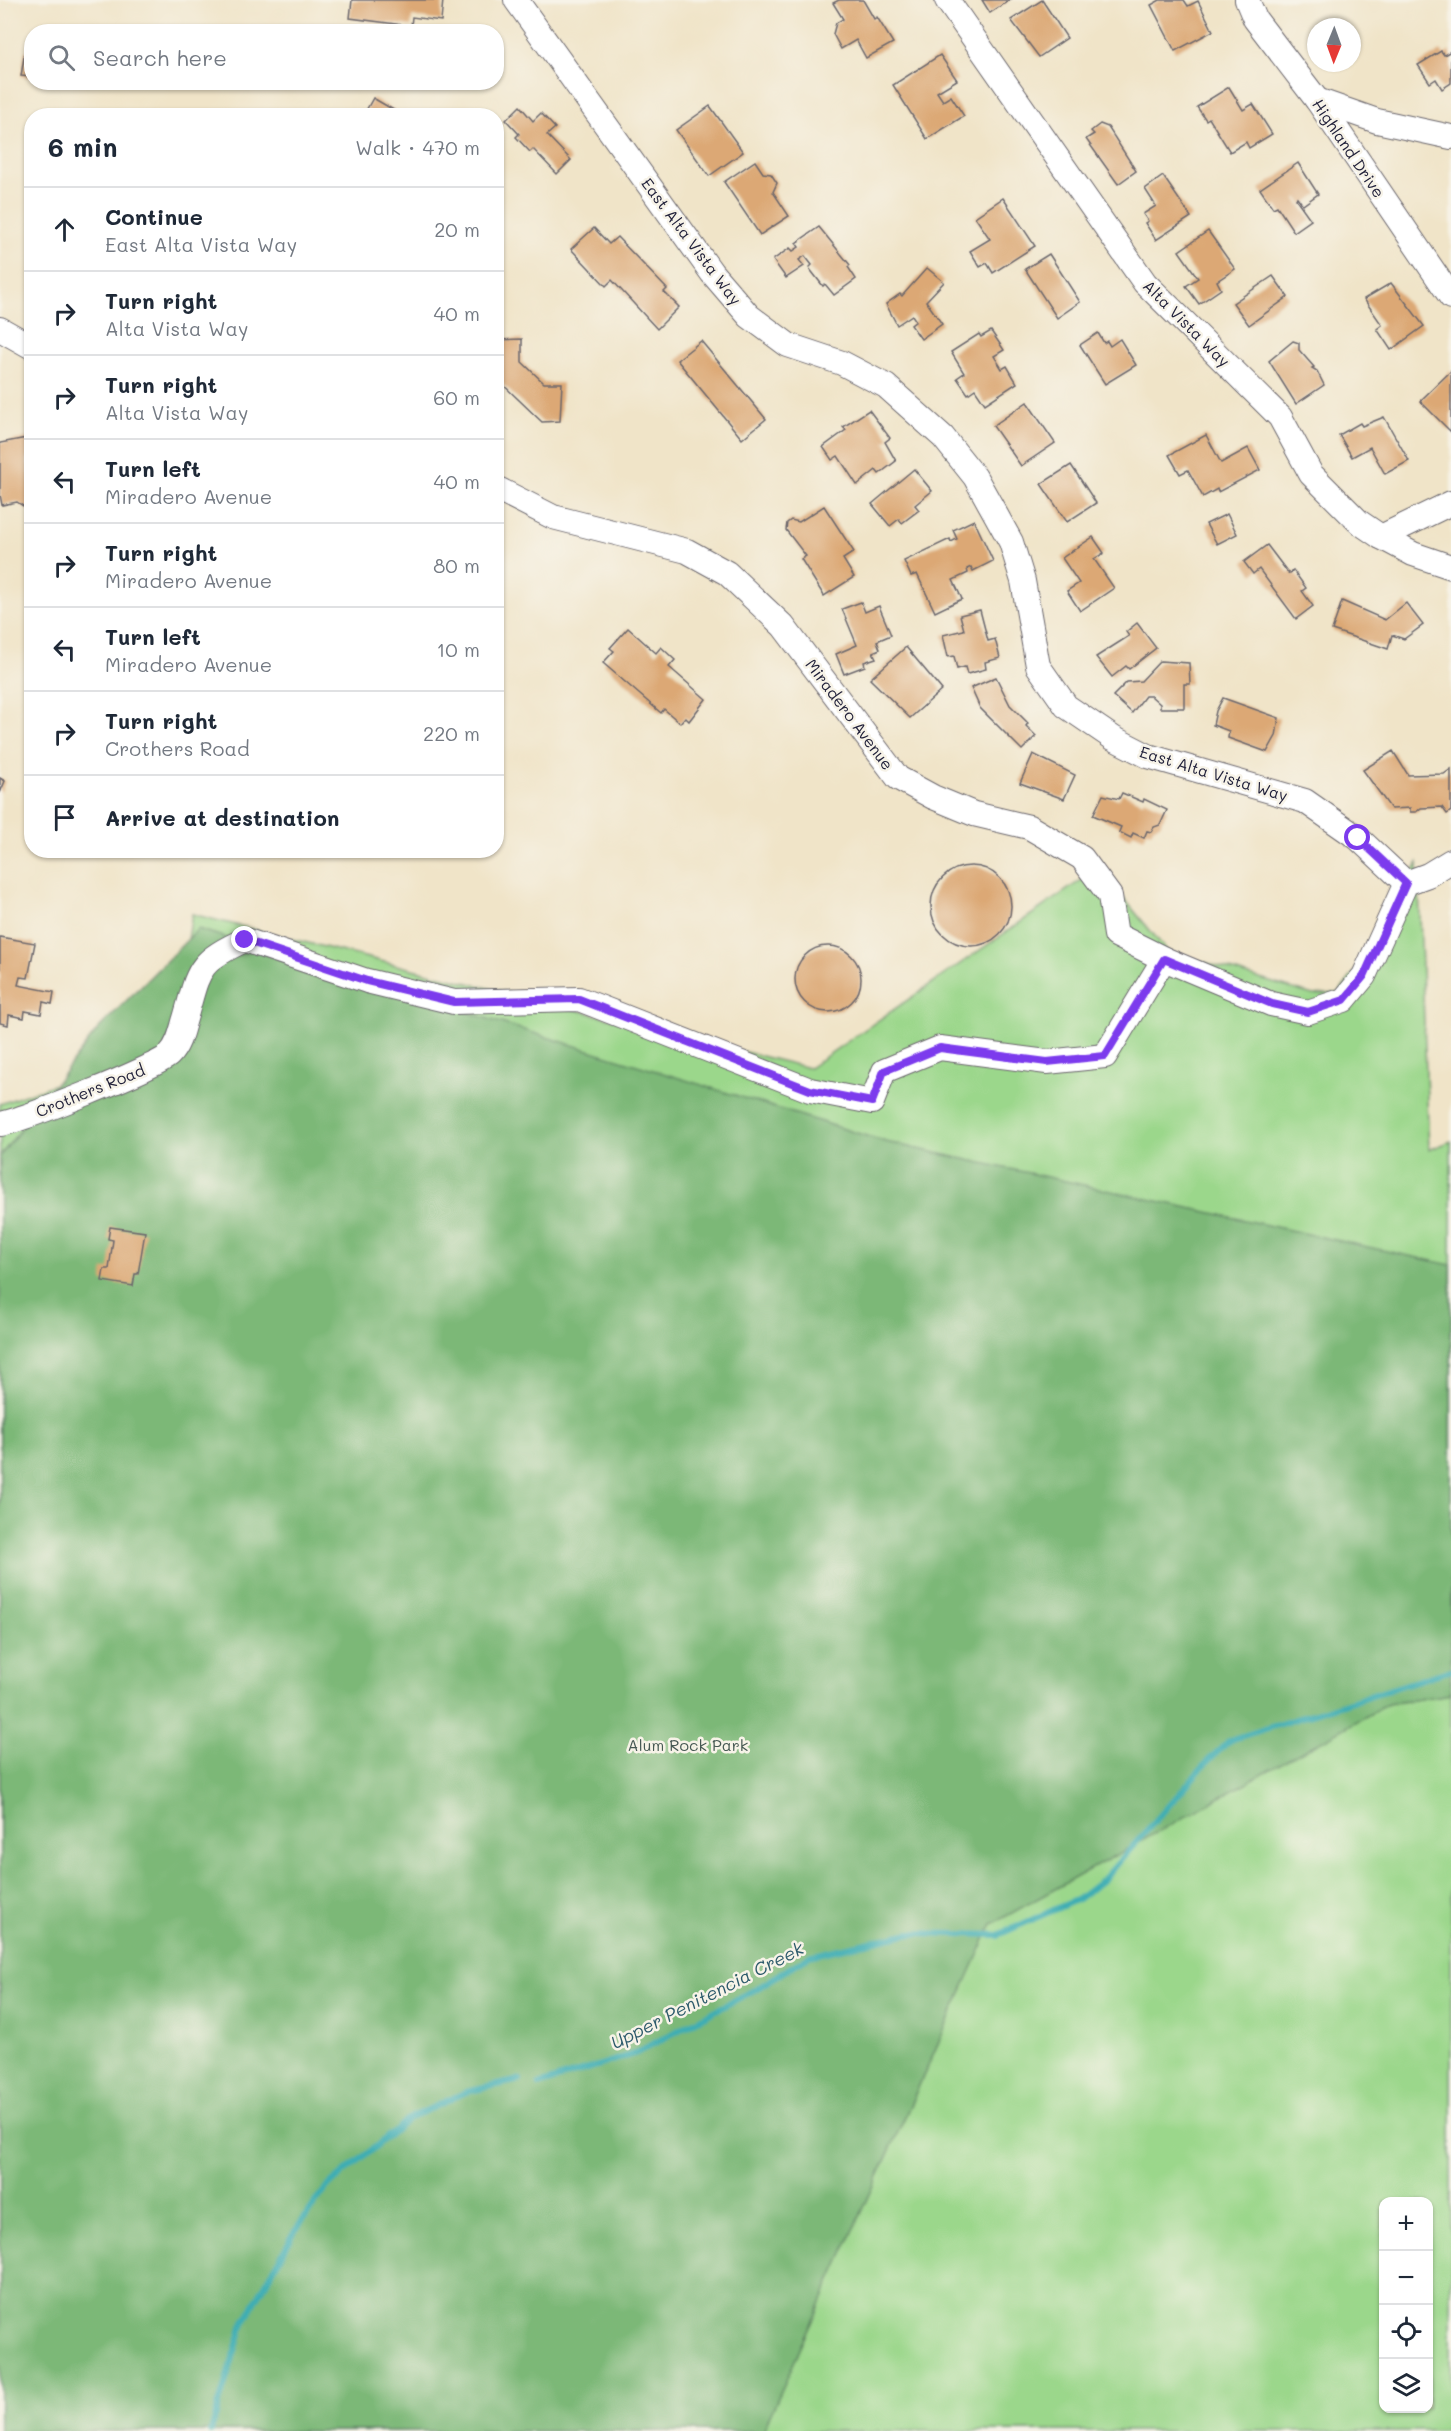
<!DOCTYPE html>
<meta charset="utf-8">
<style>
body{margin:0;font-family:Mali,sans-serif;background:#f6f6f7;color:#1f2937}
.controls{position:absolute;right:18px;bottom:18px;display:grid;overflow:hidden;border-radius:12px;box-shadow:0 2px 4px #0004}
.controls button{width:54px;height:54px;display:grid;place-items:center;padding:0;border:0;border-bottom:2px solid #e0e1e3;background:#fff;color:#1f2937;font:30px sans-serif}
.compass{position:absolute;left:1307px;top:18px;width:54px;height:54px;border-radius:50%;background:#fff;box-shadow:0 2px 4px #0004;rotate:181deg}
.stop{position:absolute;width:18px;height:18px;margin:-14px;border:4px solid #7c3aed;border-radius:50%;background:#fff}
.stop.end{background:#7c3aed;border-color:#fff;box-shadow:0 2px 6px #0008}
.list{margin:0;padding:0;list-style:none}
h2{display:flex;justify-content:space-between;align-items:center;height:78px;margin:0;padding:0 24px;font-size:26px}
h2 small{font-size:20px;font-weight:400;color:#747a83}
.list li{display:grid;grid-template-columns:39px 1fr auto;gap:18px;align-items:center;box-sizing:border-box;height:84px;padding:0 24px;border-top:2px solid #e0e1e3}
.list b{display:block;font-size:22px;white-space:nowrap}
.list p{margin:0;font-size:20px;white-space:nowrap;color:#747a83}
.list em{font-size:20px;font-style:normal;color:#747a83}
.icon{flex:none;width:33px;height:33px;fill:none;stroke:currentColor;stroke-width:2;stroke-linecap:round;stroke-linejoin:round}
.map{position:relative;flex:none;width:1451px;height:2431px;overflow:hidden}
.search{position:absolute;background:#fff;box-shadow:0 2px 4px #0004;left:24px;top:24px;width:480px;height:66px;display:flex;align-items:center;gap:15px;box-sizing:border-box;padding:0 21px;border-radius:24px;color:#747a83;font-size:22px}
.panel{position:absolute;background:#fff;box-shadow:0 2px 4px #0004;left:24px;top:108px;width:480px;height:750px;border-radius:24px}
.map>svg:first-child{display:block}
.green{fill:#9bd78b;stroke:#5e7c63;stroke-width:1.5;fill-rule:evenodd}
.forest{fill:#7cb877;stroke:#4f6d59;stroke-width:1.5}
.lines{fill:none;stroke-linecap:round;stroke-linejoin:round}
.stream{stroke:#3cadb4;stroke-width:6}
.building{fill:#dca875}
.street-casing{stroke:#6a666c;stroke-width:26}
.street{stroke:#fff;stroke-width:24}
.route{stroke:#7c3aed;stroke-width:8}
.labels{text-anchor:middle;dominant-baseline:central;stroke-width:5;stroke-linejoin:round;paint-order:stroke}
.street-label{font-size:16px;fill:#22223b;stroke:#f7f3e8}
.park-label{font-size:16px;fill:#465853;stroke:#f7f3e8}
.water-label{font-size:18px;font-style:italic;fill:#2c5a6b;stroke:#f7f3e8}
</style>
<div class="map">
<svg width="1451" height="2431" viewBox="0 0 1451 2431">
<rect width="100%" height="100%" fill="#f7f3e8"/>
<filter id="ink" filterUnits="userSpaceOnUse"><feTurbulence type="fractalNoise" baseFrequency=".0167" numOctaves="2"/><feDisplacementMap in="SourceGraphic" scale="12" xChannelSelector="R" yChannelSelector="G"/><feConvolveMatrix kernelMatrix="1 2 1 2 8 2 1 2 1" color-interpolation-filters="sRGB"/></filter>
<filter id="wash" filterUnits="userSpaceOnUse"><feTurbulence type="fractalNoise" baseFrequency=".008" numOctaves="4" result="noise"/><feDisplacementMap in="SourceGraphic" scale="24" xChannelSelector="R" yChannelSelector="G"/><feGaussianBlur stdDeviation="1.35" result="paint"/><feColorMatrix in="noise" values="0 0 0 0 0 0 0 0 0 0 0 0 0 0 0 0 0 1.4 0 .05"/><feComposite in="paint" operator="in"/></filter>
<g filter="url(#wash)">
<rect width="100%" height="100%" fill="#f0e4c8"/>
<path class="green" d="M 1418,863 L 1429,1150 L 1451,1141 L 1451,2431 L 0,2431 L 0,1104 L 172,1042 L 192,914 L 809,1068 L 1099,868 L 1167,951 L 1313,995 L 1339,993 L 1357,969 ZM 1384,2202 L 1428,2202 L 1428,2408 L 1384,2408 Z"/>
<path class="forest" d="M 198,929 L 886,1142 L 1451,1265 L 1451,1694 L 1388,1704 L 992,1924 L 763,2431 L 0,2431 L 0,1156 L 98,1029 Z"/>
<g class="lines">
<g class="stream">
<path d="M 539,2085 L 634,2054 L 756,1989 L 809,1956 L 910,1933 L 998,1935 L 1078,1899 L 1104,1879 L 1208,1761 L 1230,1740 L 1451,1670"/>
<path d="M 211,2431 L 243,2324 L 295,2231 L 327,2187 L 410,2118 L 466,2092 L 520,2080"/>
</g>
</g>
<g id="blocks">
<g class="building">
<path d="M 352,0 L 443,0 L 441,21 L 412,17 L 411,26 L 350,18 Z"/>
<path d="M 839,0 L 863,0 L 874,19 L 877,17 L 893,43 L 866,58 L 856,40 L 841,49 L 833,34 L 836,23 L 843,19 L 833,3 Z"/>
<path d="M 982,0 L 1010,0 L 990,13 Z"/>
<path d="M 1042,0 L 1067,38 L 1039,57 L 1011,20 Z"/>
<path d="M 1160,0 L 1184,0 L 1188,6 L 1198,1 L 1213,31 L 1175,51 L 1151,5 Z"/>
<path d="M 51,25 L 67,27 L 79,32 L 50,32 Z"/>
<path d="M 25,51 L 32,52 L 32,77 L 21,76 Z"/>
<path d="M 1441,51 L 1444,55 L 1451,51 L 1451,83 L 1442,89 L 1436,79 L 1430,83 L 1418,65 Z"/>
<path d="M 940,55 L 957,80 L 937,92 L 943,101 L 951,96 L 964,116 L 927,139 L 893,85 Z"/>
<path d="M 1229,87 L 1243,110 L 1253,104 L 1272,134 L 1249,148 L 1246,142 L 1230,152 L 1209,118 L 1206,120 L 1197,107 Z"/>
<path d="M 373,98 L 404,116 L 363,116 Z"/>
<path d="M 520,106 L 533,121 L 541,113 L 555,128 L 547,135 L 571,160 L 557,174 L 533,149 L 530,152 L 516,137 L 519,134 L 506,120 Z"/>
<path d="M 710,106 L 743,152 L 709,176 L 676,130 Z"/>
<path d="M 1100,124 L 1108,127 L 1136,171 L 1118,184 L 1086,139 L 1094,134 L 1091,131 Z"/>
<path d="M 755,161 L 763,173 L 771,174 L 777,183 L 773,192 L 789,216 L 760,235 L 724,182 Z"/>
<path d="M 1298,163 L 1318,194 L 1303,205 L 1297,197 L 1296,199 L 1311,220 L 1294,232 L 1277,206 L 1273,208 L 1260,189 Z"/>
<path d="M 1163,176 L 1191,217 L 1156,240 L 1145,223 L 1148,221 L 1143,214 L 1156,206 L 1145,189 Z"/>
<path d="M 1003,198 L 1035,246 L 993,273 L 987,263 L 980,267 L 970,251 L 990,239 L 975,217 Z"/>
<path d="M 819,227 L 850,265 L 848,267 L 856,279 L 834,295 L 825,284 L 823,286 L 809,268 L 812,265 L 805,256 L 799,260 L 804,266 L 786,278 L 773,260 L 790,248 L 793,251 L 799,247 L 796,243 Z"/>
<path d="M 594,228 L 609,244 L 617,237 L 667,289 L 664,292 L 679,307 L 657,329 L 612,280 L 606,286 L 571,249 Z"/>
<path d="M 1208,231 L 1235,269 L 1217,281 L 1221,289 L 1199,304 L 1186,286 L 1198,278 L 1179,251 Z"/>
<path d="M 1049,254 L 1080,302 L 1057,318 L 1025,269 Z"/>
<path d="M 927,268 L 944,282 L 926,301 L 942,324 L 921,339 L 911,325 L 916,321 L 912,315 L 897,325 L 886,304 L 900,294 L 902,296 Z"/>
<path d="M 1273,276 L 1288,297 L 1249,325 L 1233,303 Z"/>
<path d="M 1391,283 L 1424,326 L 1391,350 L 1377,329 L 1382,325 L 1364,299 Z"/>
<path d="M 991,331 L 1004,350 L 994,356 L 1002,369 L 1007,366 L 1017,383 L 985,404 L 975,389 L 968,394 L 957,378 L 964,373 L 951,352 L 979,334 L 981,337 Z"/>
<path d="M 1098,333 L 1104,343 L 1107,341 L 1110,346 L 1120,339 L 1136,365 L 1105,384 L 1080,345 Z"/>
<path d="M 522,339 L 522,362 L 544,383 L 562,383 L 560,421 L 542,422 L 496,378 L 497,340 Z"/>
<path d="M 701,341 L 766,419 L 742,439 L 677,360 Z"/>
<path d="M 1293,341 L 1299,343 L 1299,350 L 1314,367 L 1312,368 L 1317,371 L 1324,385 L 1296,404 L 1269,361 Z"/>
<path d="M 1451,371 L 1451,432 L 1420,401 Z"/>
<path d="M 1027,402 L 1055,443 L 1021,466 L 993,426 Z"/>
<path d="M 869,410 L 890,438 L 885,442 L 896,461 L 879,474 L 876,470 L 857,485 L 838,456 L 832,460 L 823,447 L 846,430 L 843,427 Z"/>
<path d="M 1384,417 L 1409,461 L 1385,474 L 1370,447 L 1352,457 L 1339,435 L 1360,423 L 1362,426 Z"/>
<path d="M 1206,435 L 1221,463 L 1248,448 L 1260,470 L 1218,492 L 1217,489 L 1203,497 L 1188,470 L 1180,474 L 1169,455 Z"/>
<path d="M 32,437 L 32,457 L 26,458 L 32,483 L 32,512 L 17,502 L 2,505 L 0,495 L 0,443 Z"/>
<path d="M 1071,465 L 1096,503 L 1067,522 L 1041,484 Z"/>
<path d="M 914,469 L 932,491 L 915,505 L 919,510 L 902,523 L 899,519 L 890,526 L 872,504 Z"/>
<path d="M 824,506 L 854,552 L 843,559 L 854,577 L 824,596 L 801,559 L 806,556 L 786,530 L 787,523 L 791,520 L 799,522 Z"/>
<path d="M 1227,514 L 1237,534 L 1217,544 L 1206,524 Z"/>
<path d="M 974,520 L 993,561 L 973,571 L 971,567 L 967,569 L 968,573 L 953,580 L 962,599 L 935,612 L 917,574 L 911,576 L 904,561 L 950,539 L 951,542 L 957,539 L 953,530 Z"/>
<path d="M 1093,537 L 1104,553 L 1094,559 L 1114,588 L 1080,611 L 1067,591 L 1079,583 L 1062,558 Z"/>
<path d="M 1267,545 L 1289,574 L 1293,570 L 1306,588 L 1302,591 L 1313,606 L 1296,619 L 1259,569 L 1253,574 L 1244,562 Z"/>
<path d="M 1342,601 L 1385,620 L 1406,603 L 1423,625 L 1404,639 L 1392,635 L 1388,649 L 1332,630 Z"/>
<path d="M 861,602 L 865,612 L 879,606 L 891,635 L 877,641 L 880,649 L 873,652 L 876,658 L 864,662 L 865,666 L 844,674 L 836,654 L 857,645 L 842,609 Z"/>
<path d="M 980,610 L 988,641 L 995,639 L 1000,658 L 985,662 L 986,669 L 967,674 L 965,667 L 957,669 L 954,656 L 948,657 L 943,635 L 964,630 L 960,615 Z"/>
<path d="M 1137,623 L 1156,648 L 1129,669 L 1126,666 L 1112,677 L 1096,657 L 1129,636 L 1126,632 Z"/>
<path d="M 628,628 L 656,653 L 661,647 L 675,660 L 669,667 L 706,699 L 689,721 L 685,717 L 680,723 L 664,709 L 661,713 L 603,663 L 614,651 L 610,648 Z"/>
<path d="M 906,647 L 942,690 L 910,718 L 870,679 Z"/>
<path d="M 1160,661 L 1189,663 L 1190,684 L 1184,684 L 1184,708 L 1160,708 L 1160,704 L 1151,696 L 1145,696 L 1132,713 L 1113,696 L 1127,682 L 1141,681 Z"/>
<path d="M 996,677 L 1010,705 L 1028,723 L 1026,726 L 1036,736 L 1022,750 L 980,708 L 971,688 Z"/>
<path d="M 1223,698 L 1279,718 L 1276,736 L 1267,752 L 1228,738 L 1229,731 L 1213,725 L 1216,711 Z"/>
<path d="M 1393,751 L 1408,775 L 1444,774 L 1451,769 L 1451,811 L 1447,814 L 1442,807 L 1421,808 L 1416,812 L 1410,812 L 1410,808 L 1391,809 L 1363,770 Z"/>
<path d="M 1033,754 L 1075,775 L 1064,799 L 1020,783 Z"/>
<path d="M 0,778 L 5,781 L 0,793 Z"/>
<path d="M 1122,793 L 1143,802 L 1144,799 L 1167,810 L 1160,825 L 1154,827 L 1151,832 L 1147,831 L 1144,838 L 1133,833 L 1131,838 L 1119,832 L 1121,827 L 1093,815 L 1103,795 L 1119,799 Z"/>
<circle cx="971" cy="906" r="40"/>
<path d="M 0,937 L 35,943 L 28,978 L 20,977 L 18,985 L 54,992 L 52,1004 L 43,1002 L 41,1014 L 25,1011 L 24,1018 L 9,1015 L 8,1025 L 0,1023 Z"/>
<circle cx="828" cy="979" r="33"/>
<path d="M 110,1227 L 145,1232 L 138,1274 L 135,1274 L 133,1286 L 102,1281 L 104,1269 L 109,1269 L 113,1240 L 108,1239 Z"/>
</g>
</g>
</g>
<g filter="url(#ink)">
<use href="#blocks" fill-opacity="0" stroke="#6a666c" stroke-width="1.5"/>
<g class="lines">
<g class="street-casing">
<g id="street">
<path d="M 516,0 L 712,273 L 749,316 L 788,345 L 842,363 L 886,386 L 943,437 L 975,477 L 1011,542 L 1023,581 L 1038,666 L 1066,706 L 1113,738 L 1148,756 L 1305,801 L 1358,838 L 1406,883"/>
<path d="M 947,0 L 1145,283 L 1280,417 L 1311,474 L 1359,522 L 1381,537 L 1413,554 L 1451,567"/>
<path d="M 1247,0 L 1255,19 L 1317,100 L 1451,297"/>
<path d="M 1317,100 L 1377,121 L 1451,137"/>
<path d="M 0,329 L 32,347"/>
<path d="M 496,488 L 553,517 L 687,551 L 727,573 L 783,626 L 898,778 L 933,797 L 974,814 L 1029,827 L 1082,858 L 1110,896 L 1116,935 L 1164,959 L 1271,1004 L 1308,1012 L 1344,1000 L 1364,976 L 1406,883 L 1428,875 L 1451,861"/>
<path d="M 1381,537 L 1451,503"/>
<path d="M 0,1124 C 18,1122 158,1067 169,1055 C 178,1046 181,1033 184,1022 C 199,972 194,963 245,940 L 367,981 L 454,1002 L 579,999 L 810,1090 L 872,1102 L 884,1071 L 940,1048 L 1047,1062 L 1105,1056 L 1164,959"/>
</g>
</g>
<use href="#street" class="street"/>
</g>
</g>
<g class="lines" filter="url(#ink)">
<path class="route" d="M 245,940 L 367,981 L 454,1002 L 579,999 L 810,1090 L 872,1102 L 884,1071 L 940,1048 L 1047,1062 L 1105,1056 L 1164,959 L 1272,1004 L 1308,1012 L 1344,1000 L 1364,976 L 1406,883 L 1358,838"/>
</g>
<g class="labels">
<g class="street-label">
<text transform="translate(1349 148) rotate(56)">Highland Drive</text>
<text transform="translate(692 241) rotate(53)">East Alta Vista Way</text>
<text transform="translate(1187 323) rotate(45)">Alta Vista Way</text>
<text transform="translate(850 714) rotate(53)">Miradero Avenue</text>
<text transform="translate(1214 773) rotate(17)">East Alta Vista Way</text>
<text transform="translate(90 1090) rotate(-22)">Crothers Road</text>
</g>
<g class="park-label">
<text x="688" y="1744">Alum Rock Park</text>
</g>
<g class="water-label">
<text transform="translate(707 1995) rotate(-27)">Upper Penitencia Creek</text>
</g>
</g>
</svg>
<div class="controls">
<button>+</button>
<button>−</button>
<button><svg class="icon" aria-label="locate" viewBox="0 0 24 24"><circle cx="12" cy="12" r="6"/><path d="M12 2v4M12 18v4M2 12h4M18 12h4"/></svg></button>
<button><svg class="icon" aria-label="layers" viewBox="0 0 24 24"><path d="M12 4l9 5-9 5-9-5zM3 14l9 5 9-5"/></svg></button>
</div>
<svg class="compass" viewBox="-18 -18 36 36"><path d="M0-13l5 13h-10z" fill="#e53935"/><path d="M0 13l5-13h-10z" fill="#747a83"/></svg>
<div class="stop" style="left:1358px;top:838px"></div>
<div class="stop end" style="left:245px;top:940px"></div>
<div class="search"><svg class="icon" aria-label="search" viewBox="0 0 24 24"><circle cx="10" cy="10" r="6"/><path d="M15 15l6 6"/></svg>Search here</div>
<section class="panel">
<h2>6 min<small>Walk · 470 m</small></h2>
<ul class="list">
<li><svg class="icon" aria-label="ahead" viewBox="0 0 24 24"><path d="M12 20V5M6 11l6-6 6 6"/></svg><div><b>Continue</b><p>East Alta Vista Way</p></div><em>20 m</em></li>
<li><svg class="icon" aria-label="right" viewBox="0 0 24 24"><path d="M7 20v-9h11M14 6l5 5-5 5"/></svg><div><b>Turn right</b><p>Alta Vista Way</p></div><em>40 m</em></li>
<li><svg class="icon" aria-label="right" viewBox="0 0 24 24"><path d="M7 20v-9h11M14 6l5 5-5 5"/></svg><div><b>Turn right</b><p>Alta Vista Way</p></div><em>60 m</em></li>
<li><svg class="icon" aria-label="left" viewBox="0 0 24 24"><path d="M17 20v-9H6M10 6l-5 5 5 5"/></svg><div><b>Turn left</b><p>Miradero Avenue</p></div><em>40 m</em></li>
<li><svg class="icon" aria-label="right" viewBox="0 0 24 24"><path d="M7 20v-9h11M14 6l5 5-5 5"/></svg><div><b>Turn right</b><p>Miradero Avenue</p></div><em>80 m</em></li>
<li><svg class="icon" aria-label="left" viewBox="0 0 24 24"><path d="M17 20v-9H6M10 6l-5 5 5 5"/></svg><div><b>Turn left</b><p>Miradero Avenue</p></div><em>10 m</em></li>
<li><svg class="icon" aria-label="right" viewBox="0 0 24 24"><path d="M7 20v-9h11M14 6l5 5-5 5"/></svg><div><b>Turn right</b><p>Crothers Road</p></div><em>220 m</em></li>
<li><svg class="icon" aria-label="arrive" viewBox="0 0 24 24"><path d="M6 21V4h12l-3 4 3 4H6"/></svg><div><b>Arrive at destination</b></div></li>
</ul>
</section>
</div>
